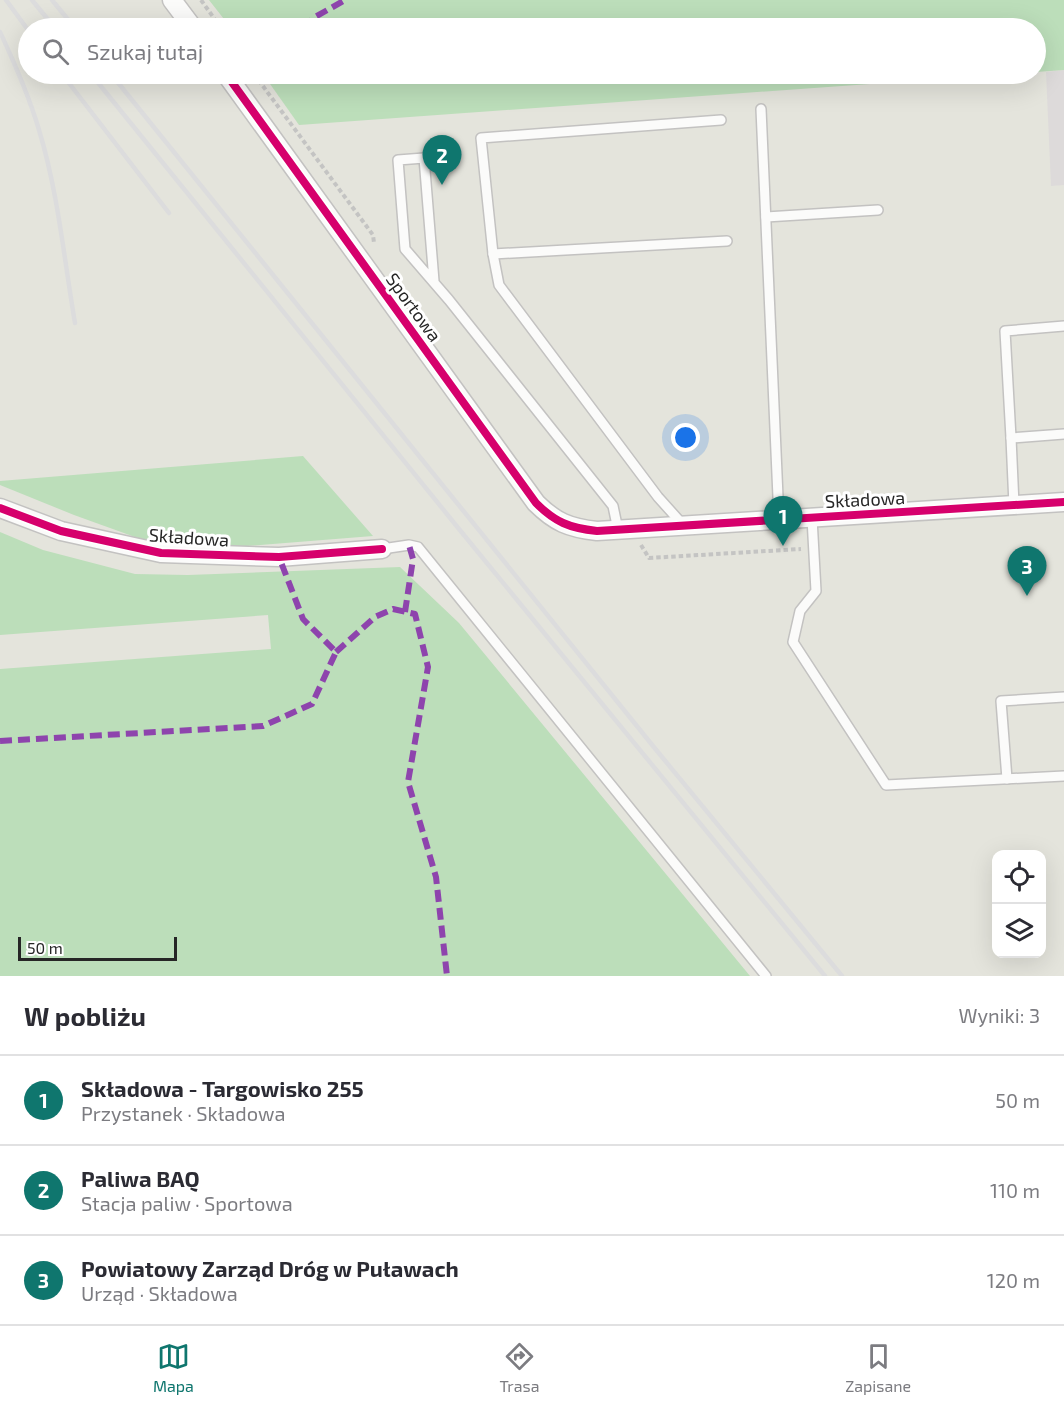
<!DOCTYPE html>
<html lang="pl">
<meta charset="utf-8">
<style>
body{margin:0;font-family:"Exo 2",sans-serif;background:#f2f2f3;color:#2b2b33}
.controls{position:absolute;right:18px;bottom:18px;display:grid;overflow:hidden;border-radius:12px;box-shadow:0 6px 24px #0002}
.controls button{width:54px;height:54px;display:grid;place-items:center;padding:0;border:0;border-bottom:2px solid #e1e1e2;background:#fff;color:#2b2b33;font:30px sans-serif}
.scale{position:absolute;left:18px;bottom:15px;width:159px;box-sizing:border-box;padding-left:6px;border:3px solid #262626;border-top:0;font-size:16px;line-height:21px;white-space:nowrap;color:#262626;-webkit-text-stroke:4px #fff;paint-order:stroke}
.you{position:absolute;left:686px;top:438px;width:21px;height:21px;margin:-15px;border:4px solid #fff;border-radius:50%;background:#1a73e8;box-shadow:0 0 0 9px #1a73e833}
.badge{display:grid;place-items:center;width:39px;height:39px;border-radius:50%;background:#0f766e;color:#fff;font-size:20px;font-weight:700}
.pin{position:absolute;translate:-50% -50px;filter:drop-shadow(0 2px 3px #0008)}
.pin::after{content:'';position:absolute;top:32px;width:21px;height:18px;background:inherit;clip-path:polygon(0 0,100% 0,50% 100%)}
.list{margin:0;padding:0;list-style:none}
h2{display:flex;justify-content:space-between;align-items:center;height:78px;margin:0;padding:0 24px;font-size:26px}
h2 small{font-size:20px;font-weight:400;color:#7c7c81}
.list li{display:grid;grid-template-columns:39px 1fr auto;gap:18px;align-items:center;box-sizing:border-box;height:90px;padding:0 24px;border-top:2px solid #e1e1e2}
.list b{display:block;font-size:22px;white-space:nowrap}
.list p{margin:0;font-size:20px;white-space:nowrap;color:#7c7c81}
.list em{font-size:20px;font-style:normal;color:#7c7c81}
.icon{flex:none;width:33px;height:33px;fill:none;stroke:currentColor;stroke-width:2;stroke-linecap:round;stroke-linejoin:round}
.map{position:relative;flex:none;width:1064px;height:976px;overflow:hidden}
.search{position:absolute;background:#fff;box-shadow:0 6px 24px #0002;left:18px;right:18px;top:18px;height:66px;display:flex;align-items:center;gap:15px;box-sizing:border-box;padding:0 21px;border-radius:33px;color:#7c7c81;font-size:22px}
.sheet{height:348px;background:#fff}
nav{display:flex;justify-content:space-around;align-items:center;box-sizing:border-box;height:84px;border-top:2px solid #e1e1e2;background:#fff;font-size:16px;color:#7c7c81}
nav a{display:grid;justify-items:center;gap:3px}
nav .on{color:#0f766e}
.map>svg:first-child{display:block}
.industrial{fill:#dddada}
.green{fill:#bcdeba}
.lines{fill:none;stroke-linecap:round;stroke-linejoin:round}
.lane-casing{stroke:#c3c2c1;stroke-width:12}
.street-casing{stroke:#c3c2c1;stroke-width:21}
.path{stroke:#c4c4c3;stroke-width:4;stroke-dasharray:4.5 3;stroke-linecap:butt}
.lane{stroke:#fbfbfa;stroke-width:9}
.street{stroke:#fbfbfa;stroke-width:18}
.rail{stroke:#dcdcdd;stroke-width:4.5}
.quiet{stroke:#8e44ad;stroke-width:6;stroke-dasharray:12 6;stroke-linecap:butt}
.cycleway-casing{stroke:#fff;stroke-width:11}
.cycleway{stroke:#d6006c;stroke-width:8}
.labels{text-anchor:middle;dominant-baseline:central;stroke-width:6;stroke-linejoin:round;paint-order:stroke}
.street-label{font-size:18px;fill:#262626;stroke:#fff}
</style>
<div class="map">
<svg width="1064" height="976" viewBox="0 0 1064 976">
<rect width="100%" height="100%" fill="#e4e4dc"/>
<path class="industrial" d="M 1064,70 L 1064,185 L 1051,186 L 1046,72 Z"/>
<g class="green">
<path d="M 209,0 L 1064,0 L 1064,70 L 1036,72 L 1036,28 L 231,28 Z"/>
<path d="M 263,74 L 1009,74 L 299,125 Z"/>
<path d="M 303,456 L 373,536 L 235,547 L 146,541 L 74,515 L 0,485 L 0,481 Z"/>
<path d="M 0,532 L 43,550 L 135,574 L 188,575 L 400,567 L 459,623 L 750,976 L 0,976 L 0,669 L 271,649 L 268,615 L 0,635 Z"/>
</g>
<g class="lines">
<g class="lane-casing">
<g id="lane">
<path d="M 761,109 L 779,520"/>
<path d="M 766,217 L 878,210"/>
<path d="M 493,254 L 727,241"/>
<path d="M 434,281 L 424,158 L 398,160 L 405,249 L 449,300 L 613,506 L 618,530"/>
<path d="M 1064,326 L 1005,331 L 1011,438 L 1064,434"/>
<path d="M 1011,438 L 1014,505"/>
<path d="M 812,518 L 816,591 L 800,611 L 793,642 L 886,785 L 1064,776"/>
<path d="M 684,526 L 658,497 L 499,285 L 493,254 L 481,138 L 721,120"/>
<path d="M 382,549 L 409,545 L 418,547 L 766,976"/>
<path d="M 1007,779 L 1001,701 L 1064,697"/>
</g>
</g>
<g class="street-casing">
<g id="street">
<path d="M 172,0 L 193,28"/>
<path d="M 226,74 L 536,503 C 555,522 569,528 597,531 L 1064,502"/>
<path d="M 0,508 L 61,531 L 161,553 L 279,557 L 382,549"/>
</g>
</g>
<g class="path">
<path d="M 201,0 L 221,28"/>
<path d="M 254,74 L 373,235 L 374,243"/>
<path d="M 641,545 L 649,558 L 801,549"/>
</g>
<use href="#lane" class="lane"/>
<use href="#street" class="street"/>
<g class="rail">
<path d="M 6,0 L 28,30"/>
<path d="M 32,0 L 55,28"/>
<path d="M 52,0 L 75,28"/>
<path d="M 0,32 C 15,64 29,96 39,130 C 58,192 64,259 75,323"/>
<path d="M 62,74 L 169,213"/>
<path d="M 91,74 L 459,529 L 825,976"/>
<path d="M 111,74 L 653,746 L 842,976"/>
</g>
<g class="quiet">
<path d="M 303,28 L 315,17 L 345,0"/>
<path d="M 256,76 L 258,74"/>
<path d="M 405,612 L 413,559 L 409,545"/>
<path d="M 336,652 L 375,617 L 393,609 L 415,614 L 428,667 L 408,782 L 436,877 L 447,976"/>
<path d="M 0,741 L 263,726 L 312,704 L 336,652 L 303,619 L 279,557"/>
</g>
<g class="cycleway-casing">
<g id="cycleway">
<path d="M 226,74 L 536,503 C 555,522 569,528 597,531 L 1064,502"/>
<path d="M 0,508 L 61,531 L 161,553 L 279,557 L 382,549"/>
</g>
</g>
<use href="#cycleway" class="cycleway"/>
</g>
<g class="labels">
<g class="street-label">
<text transform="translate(414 307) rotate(54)">Sportowa</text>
<text transform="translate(865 499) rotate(-3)">Składowa</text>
<text transform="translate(189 537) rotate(4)">Składowa</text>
</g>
</g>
</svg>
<div class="controls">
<button><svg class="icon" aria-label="locate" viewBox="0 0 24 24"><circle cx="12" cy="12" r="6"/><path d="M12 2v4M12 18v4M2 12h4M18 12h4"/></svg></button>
<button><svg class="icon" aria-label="layers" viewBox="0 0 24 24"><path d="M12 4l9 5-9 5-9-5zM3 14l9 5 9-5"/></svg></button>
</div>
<div class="scale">50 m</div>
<div class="you"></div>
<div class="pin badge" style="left:783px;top:546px">1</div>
<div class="pin badge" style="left:442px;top:185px">2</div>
<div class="pin badge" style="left:1027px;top:596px">3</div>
<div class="search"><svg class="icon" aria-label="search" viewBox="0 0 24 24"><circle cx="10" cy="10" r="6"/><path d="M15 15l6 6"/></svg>Szukaj tutaj</div>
</div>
<section class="sheet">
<h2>W pobliżu<small>Wyniki: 3</small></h2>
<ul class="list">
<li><span class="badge">1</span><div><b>Składowa - Targowisko 255</b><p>Przystanek · Składowa</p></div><em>50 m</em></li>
<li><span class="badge">2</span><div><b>Paliwa BAQ</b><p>Stacja paliw · Sportowa</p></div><em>110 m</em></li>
<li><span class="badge">3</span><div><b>Powiatowy Zarząd Dróg w Puławach</b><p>Urząd · Składowa</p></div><em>120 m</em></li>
</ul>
</section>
<nav>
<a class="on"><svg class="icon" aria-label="map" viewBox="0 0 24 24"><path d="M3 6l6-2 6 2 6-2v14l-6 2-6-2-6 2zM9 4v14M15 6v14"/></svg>Mapa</a>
<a><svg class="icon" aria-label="directions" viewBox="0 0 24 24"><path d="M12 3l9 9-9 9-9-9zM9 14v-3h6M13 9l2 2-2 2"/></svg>Trasa</a>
<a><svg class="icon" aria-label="saved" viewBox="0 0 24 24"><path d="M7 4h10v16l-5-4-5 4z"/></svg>Zapisane</a>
</nav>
